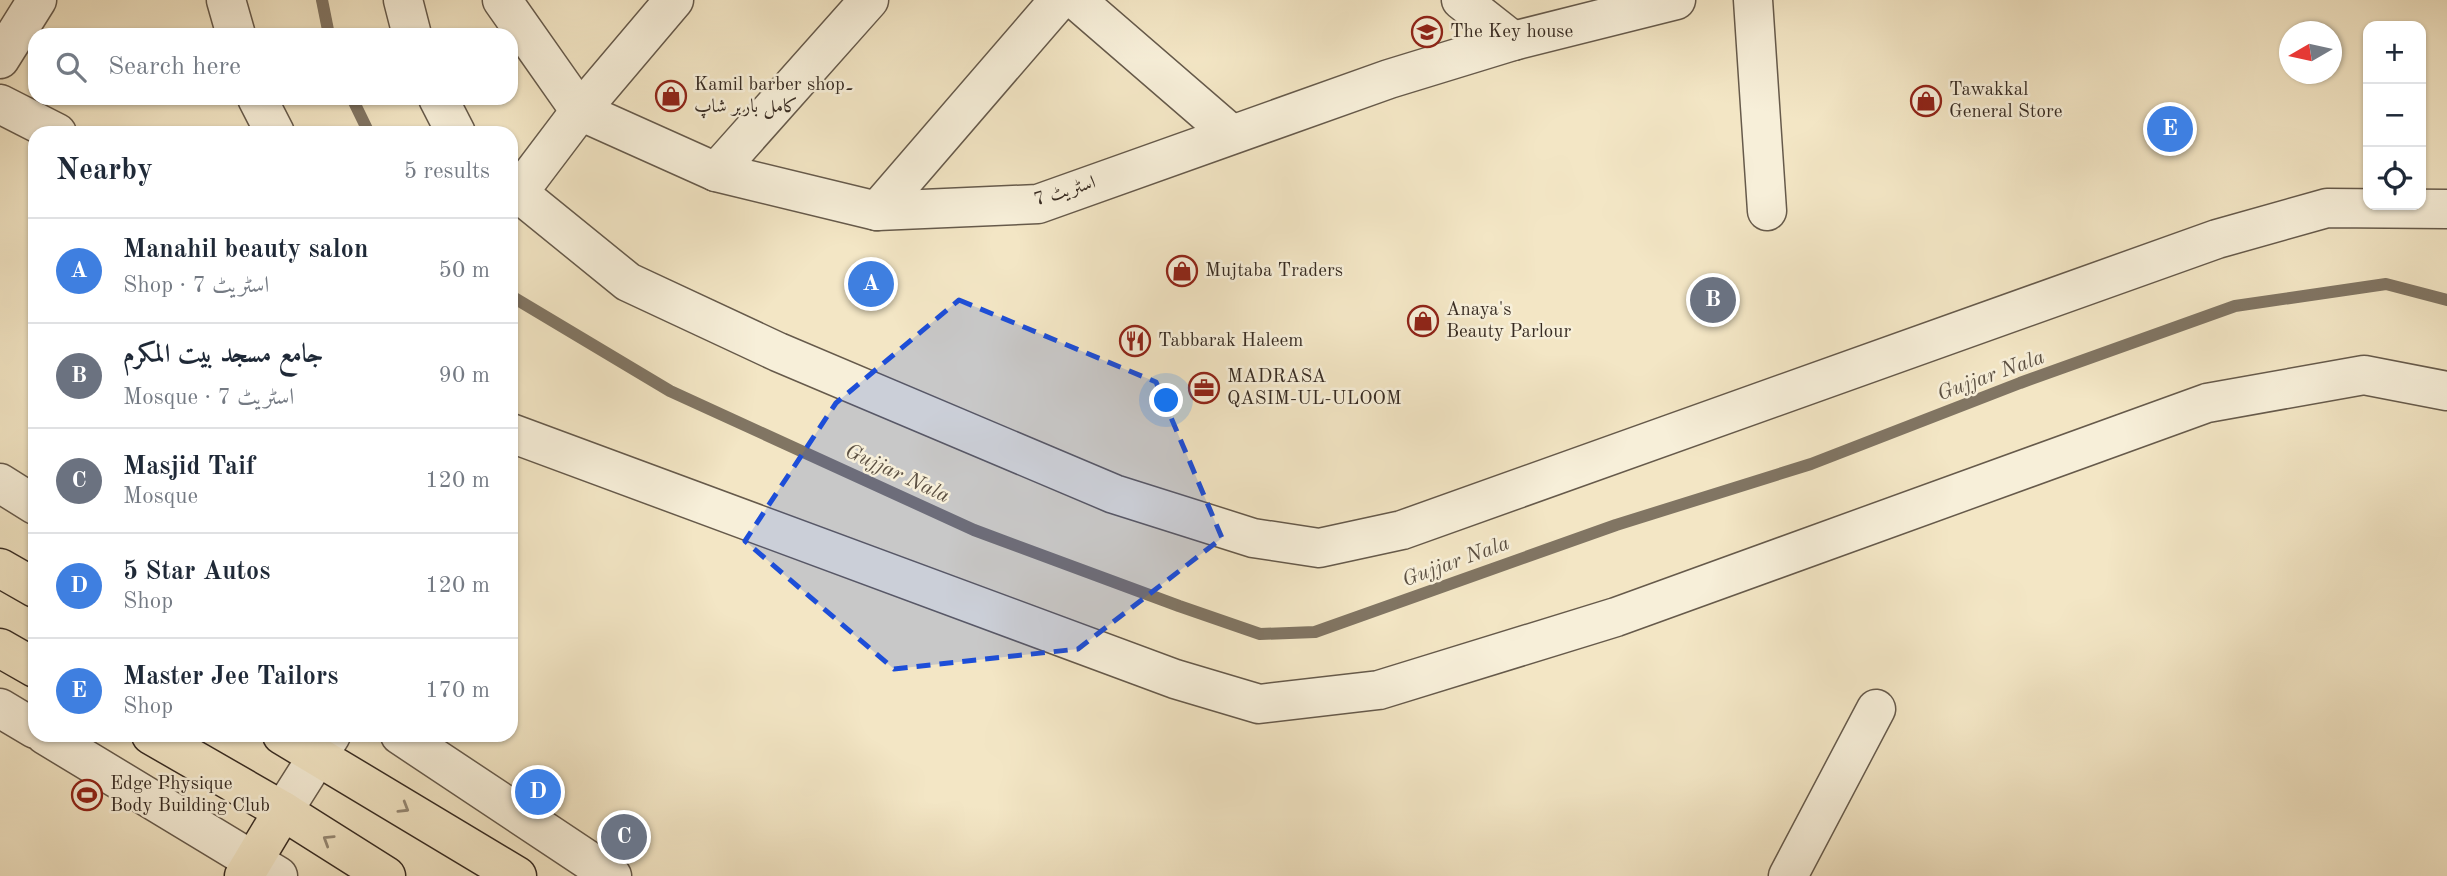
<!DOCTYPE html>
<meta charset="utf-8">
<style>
body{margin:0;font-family:"Old Standard TT",Amiri,serif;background:#f6f6f7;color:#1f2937}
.controls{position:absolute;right:21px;top:21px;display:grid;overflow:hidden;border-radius:14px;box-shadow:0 2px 5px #0004}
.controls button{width:63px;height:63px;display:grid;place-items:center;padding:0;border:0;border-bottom:2px solid #e0e1e3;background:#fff;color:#1f2937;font:35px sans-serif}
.compass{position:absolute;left:2279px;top:21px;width:63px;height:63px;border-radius:50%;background:#fff;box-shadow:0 2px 5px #0004;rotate:261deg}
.you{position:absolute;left:1167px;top:401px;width:24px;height:24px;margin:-18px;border:5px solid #fff;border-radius:50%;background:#1a73e8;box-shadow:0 0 0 10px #1a73e833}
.badge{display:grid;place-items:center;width:46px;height:46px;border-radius:50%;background:#0b8043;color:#fff;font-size:23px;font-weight:700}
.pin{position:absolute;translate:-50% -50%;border:4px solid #fff;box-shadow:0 2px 7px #0006}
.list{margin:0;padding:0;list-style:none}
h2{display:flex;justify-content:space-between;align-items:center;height:91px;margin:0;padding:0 28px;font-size:30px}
h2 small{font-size:23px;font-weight:400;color:#747a83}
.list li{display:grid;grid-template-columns:46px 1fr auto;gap:21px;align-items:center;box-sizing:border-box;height:105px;padding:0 28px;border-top:2px solid #e0e1e3}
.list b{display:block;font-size:26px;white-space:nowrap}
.list p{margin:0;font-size:23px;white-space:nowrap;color:#747a83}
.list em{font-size:23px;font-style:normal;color:#747a83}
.icon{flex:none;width:38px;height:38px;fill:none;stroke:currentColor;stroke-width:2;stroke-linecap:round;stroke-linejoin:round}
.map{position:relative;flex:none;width:2447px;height:876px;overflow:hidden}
.search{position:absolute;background:#fff;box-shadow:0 2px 5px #0004;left:28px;top:28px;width:490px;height:77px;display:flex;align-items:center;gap:18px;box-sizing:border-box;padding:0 24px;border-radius:21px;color:#747a83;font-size:26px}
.panel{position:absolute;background:#fff;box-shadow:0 2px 5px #0004;left:28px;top:126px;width:490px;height:616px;border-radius:21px}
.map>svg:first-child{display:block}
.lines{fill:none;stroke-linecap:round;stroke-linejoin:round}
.stream{stroke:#817563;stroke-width:12}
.minor-casing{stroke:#665a4b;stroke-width:41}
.major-casing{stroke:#372b22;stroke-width:41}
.minor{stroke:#f7efd9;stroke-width:38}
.major{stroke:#f3e6c5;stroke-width:38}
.oneway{stroke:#958874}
.marked{fill:#1d4ed8;fill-opacity:0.2;stroke:#1d4ed8;stroke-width:5;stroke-dasharray:14 9;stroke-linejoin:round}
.labels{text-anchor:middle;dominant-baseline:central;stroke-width:5;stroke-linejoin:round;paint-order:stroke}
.poi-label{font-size:19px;fill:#372b22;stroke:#f7efd9;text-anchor:start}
.street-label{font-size:19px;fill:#372b22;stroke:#f7efd9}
.water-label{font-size:21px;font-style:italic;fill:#5c5042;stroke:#f7efd9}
</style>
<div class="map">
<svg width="2447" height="876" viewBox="0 0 2447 876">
<rect width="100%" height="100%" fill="#f3e6c5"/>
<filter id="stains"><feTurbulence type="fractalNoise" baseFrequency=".00286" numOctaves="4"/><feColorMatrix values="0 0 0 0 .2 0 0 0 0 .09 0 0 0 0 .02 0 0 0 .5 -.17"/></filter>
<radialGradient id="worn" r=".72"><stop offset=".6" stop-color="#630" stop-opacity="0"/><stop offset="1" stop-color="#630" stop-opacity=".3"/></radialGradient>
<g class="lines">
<g class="stream">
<path d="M 322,0 L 329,35"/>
<path d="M 352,98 L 369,133"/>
<path d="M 511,296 L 670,391 L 974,530 L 1179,606 L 1260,634 L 1315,632 L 1616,525 L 1811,464 L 2020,383 L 2235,306 L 2386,284 L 2447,300"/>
</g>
<g class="minor-casing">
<g id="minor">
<path d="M 226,0 L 236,35"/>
<path d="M 403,0 L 412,35"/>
<path d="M 502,0 L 580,111 L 716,172 L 877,211 L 1038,204 L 1389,79 L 1513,41 L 1676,0"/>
<path d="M 1076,0 L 1231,134"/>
<path d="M 1461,0 L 1513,41"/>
<path d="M 1753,0 L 1767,211"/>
<path d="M 0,59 L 37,0"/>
<path d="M 257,98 L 275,133"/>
<path d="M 438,98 L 456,133"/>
<path d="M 0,104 L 57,133"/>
<path d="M 716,172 L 869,0"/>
<path d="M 511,187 L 628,282 L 778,352 L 1114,494 L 1253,538 L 1319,548 L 1402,530 L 2217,239 L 2327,208 L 2447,209"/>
<path d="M 518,193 L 580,111 L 674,0"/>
<path d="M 877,211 L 1059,0"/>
<path d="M 511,433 L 1175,679 L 1259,704 L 1379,690 L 1616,617 L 2207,403 L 2364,375 L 2447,391"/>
<path d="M 0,483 L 35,505"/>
<path d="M 0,708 L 35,729"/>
<path d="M 45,735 L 278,876"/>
<path d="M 400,735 L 612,876"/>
<path d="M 283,811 L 331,735"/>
<path d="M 1788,876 L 1876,709"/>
</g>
</g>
<g class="major-casing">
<g id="major">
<path d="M 0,568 L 35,588"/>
<path d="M 0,648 L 35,668"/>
<path d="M 151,735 L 283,811 L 386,876"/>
<path d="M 282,735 L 517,876"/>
<path d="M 244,876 L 283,811"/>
</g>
</g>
<use href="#minor" class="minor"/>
<use href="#major" class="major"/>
</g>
<defs><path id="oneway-chevron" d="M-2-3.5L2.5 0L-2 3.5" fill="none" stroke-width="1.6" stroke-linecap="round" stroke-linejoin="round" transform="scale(1.75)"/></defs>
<g class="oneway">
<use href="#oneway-chevron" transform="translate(404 808) rotate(31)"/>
<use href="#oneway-chevron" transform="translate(328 840) rotate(-148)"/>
</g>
<path class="marked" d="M 959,300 L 1156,382 L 1222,538 L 1078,649 L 894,669 L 745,541 L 836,403 Z"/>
<defs>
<g id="school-ring" transform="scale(1.575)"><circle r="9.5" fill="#f7efd9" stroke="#8f2418" stroke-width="1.5"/><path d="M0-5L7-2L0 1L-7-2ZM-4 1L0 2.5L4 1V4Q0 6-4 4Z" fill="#8f2418"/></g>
<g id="shop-ring" transform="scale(1.575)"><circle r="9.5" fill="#f7efd9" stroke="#8f2418" stroke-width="1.5"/><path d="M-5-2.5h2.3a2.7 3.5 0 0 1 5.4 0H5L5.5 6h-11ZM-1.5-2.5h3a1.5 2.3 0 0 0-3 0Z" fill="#8f2418"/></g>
<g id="restaurant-ring" transform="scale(1.575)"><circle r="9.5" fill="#f7efd9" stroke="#8f2418" stroke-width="1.5"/><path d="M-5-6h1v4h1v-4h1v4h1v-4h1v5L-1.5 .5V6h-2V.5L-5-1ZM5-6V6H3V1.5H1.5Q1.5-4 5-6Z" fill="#8f2418"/></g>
<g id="office-ring" transform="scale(1.575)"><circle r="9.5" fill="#f7efd9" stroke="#8f2418" stroke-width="1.5"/><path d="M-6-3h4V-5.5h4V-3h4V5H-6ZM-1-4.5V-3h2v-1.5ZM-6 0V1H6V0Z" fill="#8f2418"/></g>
<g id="stadium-ring" transform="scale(1.575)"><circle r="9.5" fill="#f7efd9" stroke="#8f2418" stroke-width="1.5"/><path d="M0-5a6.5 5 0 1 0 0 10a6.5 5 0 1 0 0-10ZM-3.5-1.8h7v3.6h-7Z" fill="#8f2418"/></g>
</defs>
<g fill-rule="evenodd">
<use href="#school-ring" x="1427" y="32"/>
<use href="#shop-ring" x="671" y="96"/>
<use href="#shop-ring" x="1926" y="101"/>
<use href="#shop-ring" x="1182" y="271"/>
<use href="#shop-ring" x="1423" y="321"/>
<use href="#restaurant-ring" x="1135" y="341"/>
<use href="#office-ring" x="1204" y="388"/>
<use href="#stadium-ring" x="87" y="795"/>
</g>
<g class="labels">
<g class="poi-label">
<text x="1450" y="32">The Key house</text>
<text x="694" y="85">Kamil barber shop۔<tspan x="694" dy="22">کامل باربر شاپ</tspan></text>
<text x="1949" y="90">Tawakkal<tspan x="1949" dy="22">General Store</tspan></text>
<text x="1205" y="271">Mujtaba Traders</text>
<text x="1446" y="310">Anaya's<tspan x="1446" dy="22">Beauty Parlour</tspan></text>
<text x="1158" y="341">Tabbarak Haleem</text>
<text x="1227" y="377">MADRASA<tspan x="1227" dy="22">QASIM-UL-ULOOM</tspan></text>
<text x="110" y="784">Edge Physique<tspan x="110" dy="22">Body Building Club</tspan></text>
</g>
<g class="street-label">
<text transform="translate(1065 192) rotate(-17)">اسٹریٹ 7</text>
</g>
<g class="water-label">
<text transform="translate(1991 376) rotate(-20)">Gujjar Nala</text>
<text transform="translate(897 474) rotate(25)">Gujjar Nala</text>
<text transform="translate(1456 562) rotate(-20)">Gujjar Nala</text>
</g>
</g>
<rect width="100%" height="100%" filter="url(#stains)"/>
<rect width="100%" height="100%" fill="url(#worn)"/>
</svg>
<div class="controls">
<button>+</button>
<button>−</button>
<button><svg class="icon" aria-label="locate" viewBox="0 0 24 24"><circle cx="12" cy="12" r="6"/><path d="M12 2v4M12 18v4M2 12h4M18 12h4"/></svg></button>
</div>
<svg class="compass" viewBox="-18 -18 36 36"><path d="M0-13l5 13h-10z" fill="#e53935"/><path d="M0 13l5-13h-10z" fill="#747a83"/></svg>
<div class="you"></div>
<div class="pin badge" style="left:871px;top:284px;background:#3f7fe0">A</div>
<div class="pin badge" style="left:1713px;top:300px;background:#6b7280">B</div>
<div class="pin badge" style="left:624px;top:837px;background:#6b7280">C</div>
<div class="pin badge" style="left:538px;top:792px;background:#3f7fe0">D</div>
<div class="pin badge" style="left:2170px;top:129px;background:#3f7fe0">E</div>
<div class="search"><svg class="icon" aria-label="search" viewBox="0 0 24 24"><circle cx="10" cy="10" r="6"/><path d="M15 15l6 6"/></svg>Search here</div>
<section class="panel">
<h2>Nearby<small>5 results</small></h2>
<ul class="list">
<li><span class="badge" style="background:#3f7fe0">A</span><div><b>Manahil beauty salon</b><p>Shop · اسٹریٹ 7</p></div><em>50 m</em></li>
<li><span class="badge" style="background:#6b7280">B</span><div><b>جامع مسجد بیت المکرم</b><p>Mosque · اسٹریٹ 7</p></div><em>90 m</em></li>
<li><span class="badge" style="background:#6b7280">C</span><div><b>Masjid Taif</b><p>Mosque</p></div><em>120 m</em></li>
<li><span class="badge" style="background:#3f7fe0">D</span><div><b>5 Star Autos</b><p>Shop</p></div><em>120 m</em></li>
<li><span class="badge" style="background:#3f7fe0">E</span><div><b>Master Jee Tailors</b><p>Shop</p></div><em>170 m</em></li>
</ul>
</section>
</div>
